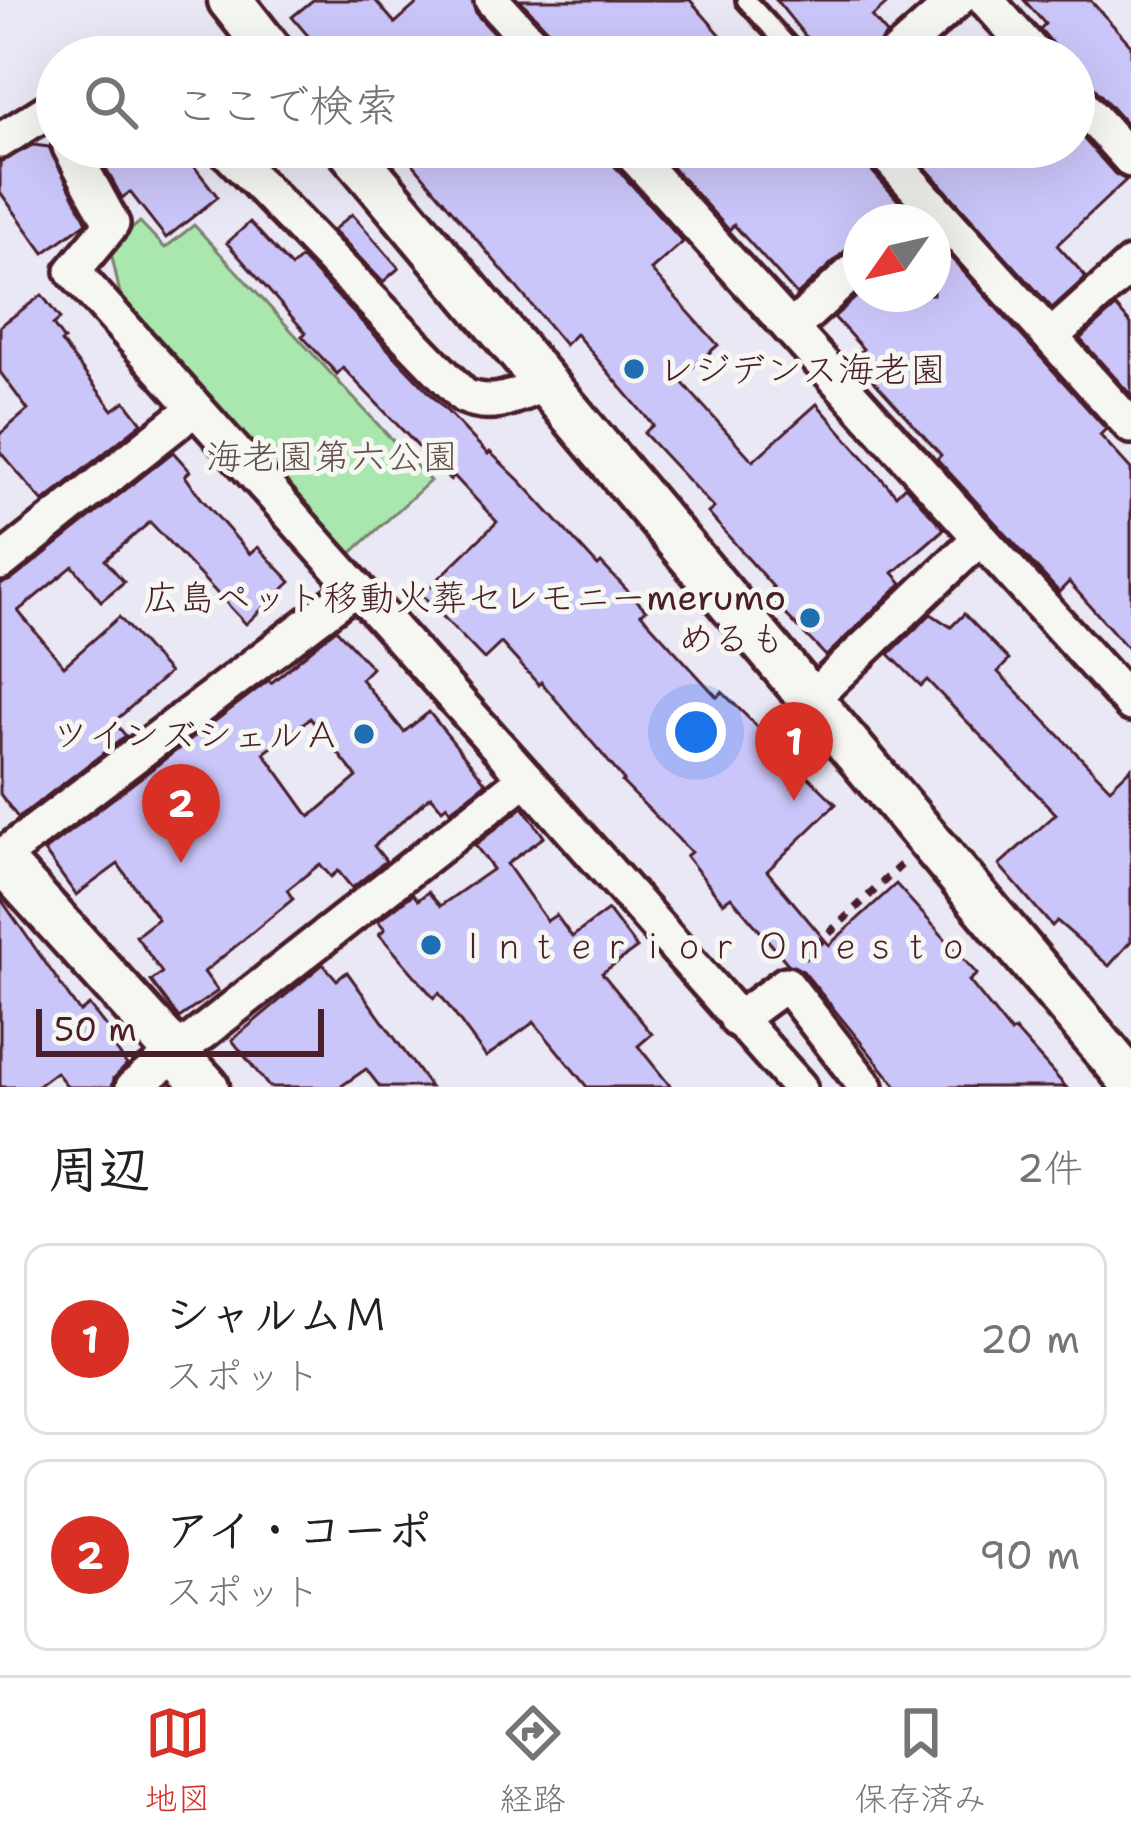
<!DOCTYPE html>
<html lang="ja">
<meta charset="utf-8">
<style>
body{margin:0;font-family:"Shantell Sans","Klee One",sans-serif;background:#f6f6f6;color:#202124}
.compass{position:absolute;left:843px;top:204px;width:108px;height:108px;border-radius:50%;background:#fff;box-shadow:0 12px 48px #0002;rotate:236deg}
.scale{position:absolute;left:36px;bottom:30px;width:288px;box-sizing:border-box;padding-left:12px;border:6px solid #4a1f2b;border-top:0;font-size:33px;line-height:42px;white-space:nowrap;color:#4a1f2b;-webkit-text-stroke:9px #f6f6f2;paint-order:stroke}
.you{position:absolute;left:696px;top:732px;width:42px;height:42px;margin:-30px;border:9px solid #fff;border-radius:50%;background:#1a73e8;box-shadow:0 0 0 18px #1a73e833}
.badge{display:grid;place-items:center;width:78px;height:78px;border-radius:50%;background:#d93025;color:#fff;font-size:39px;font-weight:700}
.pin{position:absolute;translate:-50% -99px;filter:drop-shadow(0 3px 6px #0008)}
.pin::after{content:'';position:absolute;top:63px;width:42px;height:36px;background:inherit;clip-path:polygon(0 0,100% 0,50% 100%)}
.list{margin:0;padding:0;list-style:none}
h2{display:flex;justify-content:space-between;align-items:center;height:156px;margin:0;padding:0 48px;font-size:51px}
h2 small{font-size:39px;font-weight:400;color:#757577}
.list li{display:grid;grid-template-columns:78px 1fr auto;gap:36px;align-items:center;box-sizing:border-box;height:192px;margin:0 24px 24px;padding:0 24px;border:3px solid #e0e0e0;border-radius:24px}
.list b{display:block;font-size:45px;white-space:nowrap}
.list p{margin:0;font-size:39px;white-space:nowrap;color:#757577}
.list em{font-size:39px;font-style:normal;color:#757577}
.icon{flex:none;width:66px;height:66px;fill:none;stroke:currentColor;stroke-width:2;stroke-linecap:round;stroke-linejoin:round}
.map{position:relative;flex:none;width:1131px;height:1087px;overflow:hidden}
.search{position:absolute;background:#fff;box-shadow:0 12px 48px #0002;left:36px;right:36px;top:36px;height:132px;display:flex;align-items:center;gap:30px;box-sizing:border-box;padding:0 42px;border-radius:66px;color:#757577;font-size:45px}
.sheet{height:588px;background:#fff}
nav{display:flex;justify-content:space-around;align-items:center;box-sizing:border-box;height:168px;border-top:3px solid #e0e0e0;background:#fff;font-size:33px;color:#757577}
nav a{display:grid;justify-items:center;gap:6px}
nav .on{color:#d93025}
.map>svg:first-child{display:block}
.green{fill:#a9e7af;stroke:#7a836d;stroke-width:3}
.building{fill:#cbc6f9;stroke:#4a1f2b;stroke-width:3;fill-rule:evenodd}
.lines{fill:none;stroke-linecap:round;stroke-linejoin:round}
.service-casing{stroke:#4a1f2b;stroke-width:26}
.minor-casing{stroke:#4a1f2b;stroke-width:42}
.tertiary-casing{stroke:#4a1f2b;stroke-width:51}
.path{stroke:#4a1f2b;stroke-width:8;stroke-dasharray:9 9;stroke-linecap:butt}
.service{stroke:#f6f6f2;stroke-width:16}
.minor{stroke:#f6f6f2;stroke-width:33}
.tertiary{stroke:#f6f6f2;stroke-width:42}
.poi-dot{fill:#1f6fb2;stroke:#f6f6f2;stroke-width:4.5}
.labels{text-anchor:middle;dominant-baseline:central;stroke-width:10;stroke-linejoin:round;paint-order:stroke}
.poi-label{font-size:36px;fill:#4a1f2b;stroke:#f6f6f2;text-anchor:start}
.park-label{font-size:36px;fill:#62514c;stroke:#f6f6f2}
</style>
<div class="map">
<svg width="1131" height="1087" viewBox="0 0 1131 1087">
<rect width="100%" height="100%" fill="#e9e8f4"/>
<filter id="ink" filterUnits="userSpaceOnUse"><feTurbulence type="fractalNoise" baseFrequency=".00833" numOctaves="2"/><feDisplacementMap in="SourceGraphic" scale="24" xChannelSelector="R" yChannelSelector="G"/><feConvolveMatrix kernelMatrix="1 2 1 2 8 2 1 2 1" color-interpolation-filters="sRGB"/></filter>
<g filter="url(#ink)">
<path class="green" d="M 140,222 L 165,248 L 194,225 L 430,481 L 347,557 L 123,308 L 110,247 Z"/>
<g class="building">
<path d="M 313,0 L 375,0 L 395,23 L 421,0 L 472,0 L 476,14 L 516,57 L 326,57 L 292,17 Z"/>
<path d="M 520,0 L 690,0 L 740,57 L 686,57 L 666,35 L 642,57 L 564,57 L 560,43 Z"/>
<path d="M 776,0 L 891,0 L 872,17 L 887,34 L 869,57 L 822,57 Z"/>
<path d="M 1024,0 L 1090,0 L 1131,45 L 1131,129 L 1090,83 L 1074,77 L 1074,57 L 1057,57 L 1053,44 L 1040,29 L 1045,24 Z"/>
<path d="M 1074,128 L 1115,174 L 1126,180 L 1057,245 L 1086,277 L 1052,308 L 907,147 L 1074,147 Z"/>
<path d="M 33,145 L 49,147 L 87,222 L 44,253 L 0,192 L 0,162 Z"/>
<path d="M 94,147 L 179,147 L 218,197 L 166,238 L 130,192 L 122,198 Z"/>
<path d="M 399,147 L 606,147 L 610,161 L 683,242 L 651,270 L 718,345 L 679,379 L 753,461 L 817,404 L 896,495 L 905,486 L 944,529 L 893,573 L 902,583 L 826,656 L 767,595 L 774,588 L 708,513 L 714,508 L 644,433 L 653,425 L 576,334 L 565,345 Z"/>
<path d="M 654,147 L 859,147 L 863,161 L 904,207 L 887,222 L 861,222 L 861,244 L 847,249 L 797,295 L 734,225 L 729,230 Z"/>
<path d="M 352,214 L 399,268 L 383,282 L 333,230 Z"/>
<path d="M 250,222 L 291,267 L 301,258 L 488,454 L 490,452 L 521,482 L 598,566 L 601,563 L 646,610 L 641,614 L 717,697 L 722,692 L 836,804 L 767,871 L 829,945 L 896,884 L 977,974 L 969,981 L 1011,1033 L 1015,1030 L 1066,1087 L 897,1087 L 803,971 L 788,964 L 731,897 L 723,903 L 686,856 L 691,852 L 622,782 L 624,780 L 541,682 L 539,685 L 501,643 L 484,659 L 422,595 L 497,522 L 454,476 L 450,480 L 343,368 L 337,374 L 302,336 L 306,333 L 227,243 Z"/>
<path d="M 933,238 L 1106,429 L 1100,435 L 1131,469 L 1131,652 L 1069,582 L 1059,592 L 937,459 L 941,455 L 853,358 L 863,349 L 834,317 L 860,294 L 933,294 Z"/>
<path d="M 42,295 L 60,319 L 53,325 L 64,340 L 61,342 L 113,410 L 125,401 L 142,423 L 43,502 L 0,452 L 0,434 L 28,410 L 0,372 L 0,326 Z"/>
<path d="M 1116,307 L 1131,324 L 1131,395 L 1080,339 Z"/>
<path d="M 173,452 L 190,471 L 185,476 L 201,498 L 250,554 L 258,547 L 291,582 L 246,624 L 150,522 L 105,560 L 124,582 L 101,601 L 73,566 L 18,611 L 64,666 L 119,617 L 169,673 L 114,722 L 126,736 L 18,818 L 0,794 L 0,584 L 13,579 Z"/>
<path d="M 931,614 L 951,627 L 964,614 L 1009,660 L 998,672 L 1110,788 L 1131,768 L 1131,941 L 1109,966 L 1057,921 L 1052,926 L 999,865 L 1056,814 L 927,680 L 921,686 L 889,654 Z"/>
<path d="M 336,629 L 372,668 L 361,679 L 404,732 L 429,712 L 486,783 L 450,811 L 447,805 L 442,809 L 431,796 L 374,846 L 386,861 L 352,888 L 338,871 L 331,877 L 320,864 L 287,890 L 293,899 L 204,972 L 218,991 L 179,1018 L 151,981 L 162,973 L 136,936 L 158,919 L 118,864 L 76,895 L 44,851 L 269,680 L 271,683 ZM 310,718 L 357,777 L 310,817 L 264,753 Z"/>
<path d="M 523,807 L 544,837 L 507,864 L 547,921 L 556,915 L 572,937 L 608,910 L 637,948 L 602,973 L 652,1034 L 638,1046 L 671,1087 L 587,1087 L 534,1022 L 486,1057 L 439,993 L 434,998 L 379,934 L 385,929 L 378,921 L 413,894 L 418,900 L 428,892 L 440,906 L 493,869 L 475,845 Z"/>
<path d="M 0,898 L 80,1012 L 89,1005 L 115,1038 L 110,1041 L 127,1065 L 114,1078 L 112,1087 L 68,1087 L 56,1072 L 36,1087 L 0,1087 Z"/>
<path d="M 323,964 L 337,980 L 347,972 L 430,1087 L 380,1087 L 366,1069 L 340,1087 L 269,1087 L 232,1040 Z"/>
</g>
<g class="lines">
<g class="service-casing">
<path id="service" d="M 746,0 L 798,57"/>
</g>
<g class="minor-casing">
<g id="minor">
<path d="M 492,0 L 544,57"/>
<path d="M 986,0 L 1037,57"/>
<path d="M 893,57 L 957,0"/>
<path d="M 1074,97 L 1131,160"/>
<path d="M 0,141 L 57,105"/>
<path d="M 70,147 L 112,224 L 73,271 L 526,778"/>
<path d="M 223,147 L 464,396 C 494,409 517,395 545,384"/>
<path d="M 626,147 L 1131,704"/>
<path d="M 879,147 L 1131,426"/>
<path d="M 791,329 L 861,264"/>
<path d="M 1051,337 L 1131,265"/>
<path d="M 0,563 L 195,408"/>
<path d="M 811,699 L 978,540"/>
<path d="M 0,858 L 356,588"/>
<path d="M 737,1020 L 786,984 L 866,1087"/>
<path d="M 133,1087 L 526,778 L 799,1087"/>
</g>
</g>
<g class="tertiary-casing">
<g id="tertiary">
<path d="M 230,0 L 275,57"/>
<path d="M 347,147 L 1131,1081"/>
<path d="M 0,859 L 207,1087"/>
</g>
</g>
<path class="path" d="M 803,958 L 901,865"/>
<use href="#service" class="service"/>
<use href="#minor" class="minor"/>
<use href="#tertiary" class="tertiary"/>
</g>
</g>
<g class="poi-dot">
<circle cx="634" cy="369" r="12"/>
<circle cx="810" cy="618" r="12"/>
<circle cx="364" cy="734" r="12"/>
<circle cx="431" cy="945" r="12"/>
</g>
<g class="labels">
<g class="poi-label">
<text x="658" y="369">レジデンス海老園</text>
<text x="786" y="597" text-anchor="end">広島ペット移動火葬セレモニーmerumo<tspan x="786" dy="41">めるも</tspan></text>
<text x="340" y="734" text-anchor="end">ツインズシェルＡ</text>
<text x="455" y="945">Ｉｎｔｅｒｉｏｒ Ｏｎｅｓｔｏ</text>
</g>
<g class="park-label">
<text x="332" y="456">海老園第六公園</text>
</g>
</g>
</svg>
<svg class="compass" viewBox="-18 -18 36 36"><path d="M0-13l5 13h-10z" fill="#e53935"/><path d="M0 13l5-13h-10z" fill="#757577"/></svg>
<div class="scale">50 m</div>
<div class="you"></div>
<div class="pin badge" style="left:794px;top:801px">1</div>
<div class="pin badge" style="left:181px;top:863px">2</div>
<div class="search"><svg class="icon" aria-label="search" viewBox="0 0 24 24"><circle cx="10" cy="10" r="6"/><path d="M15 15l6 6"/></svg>ここで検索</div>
</div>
<section class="sheet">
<h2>周辺<small>2件</small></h2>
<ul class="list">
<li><span class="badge">1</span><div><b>シャルムＭ</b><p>スポット</p></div><em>20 m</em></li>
<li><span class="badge">2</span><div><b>アイ・コーポ</b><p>スポット</p></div><em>90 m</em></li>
</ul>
</section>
<nav>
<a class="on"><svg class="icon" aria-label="map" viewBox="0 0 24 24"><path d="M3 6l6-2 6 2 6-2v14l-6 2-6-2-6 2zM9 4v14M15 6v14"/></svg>地図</a>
<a><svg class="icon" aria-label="directions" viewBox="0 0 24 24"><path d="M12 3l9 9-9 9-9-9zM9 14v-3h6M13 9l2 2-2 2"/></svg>経路</a>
<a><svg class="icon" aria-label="saved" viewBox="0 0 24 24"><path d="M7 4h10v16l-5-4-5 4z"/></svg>保存済み</a>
</nav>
